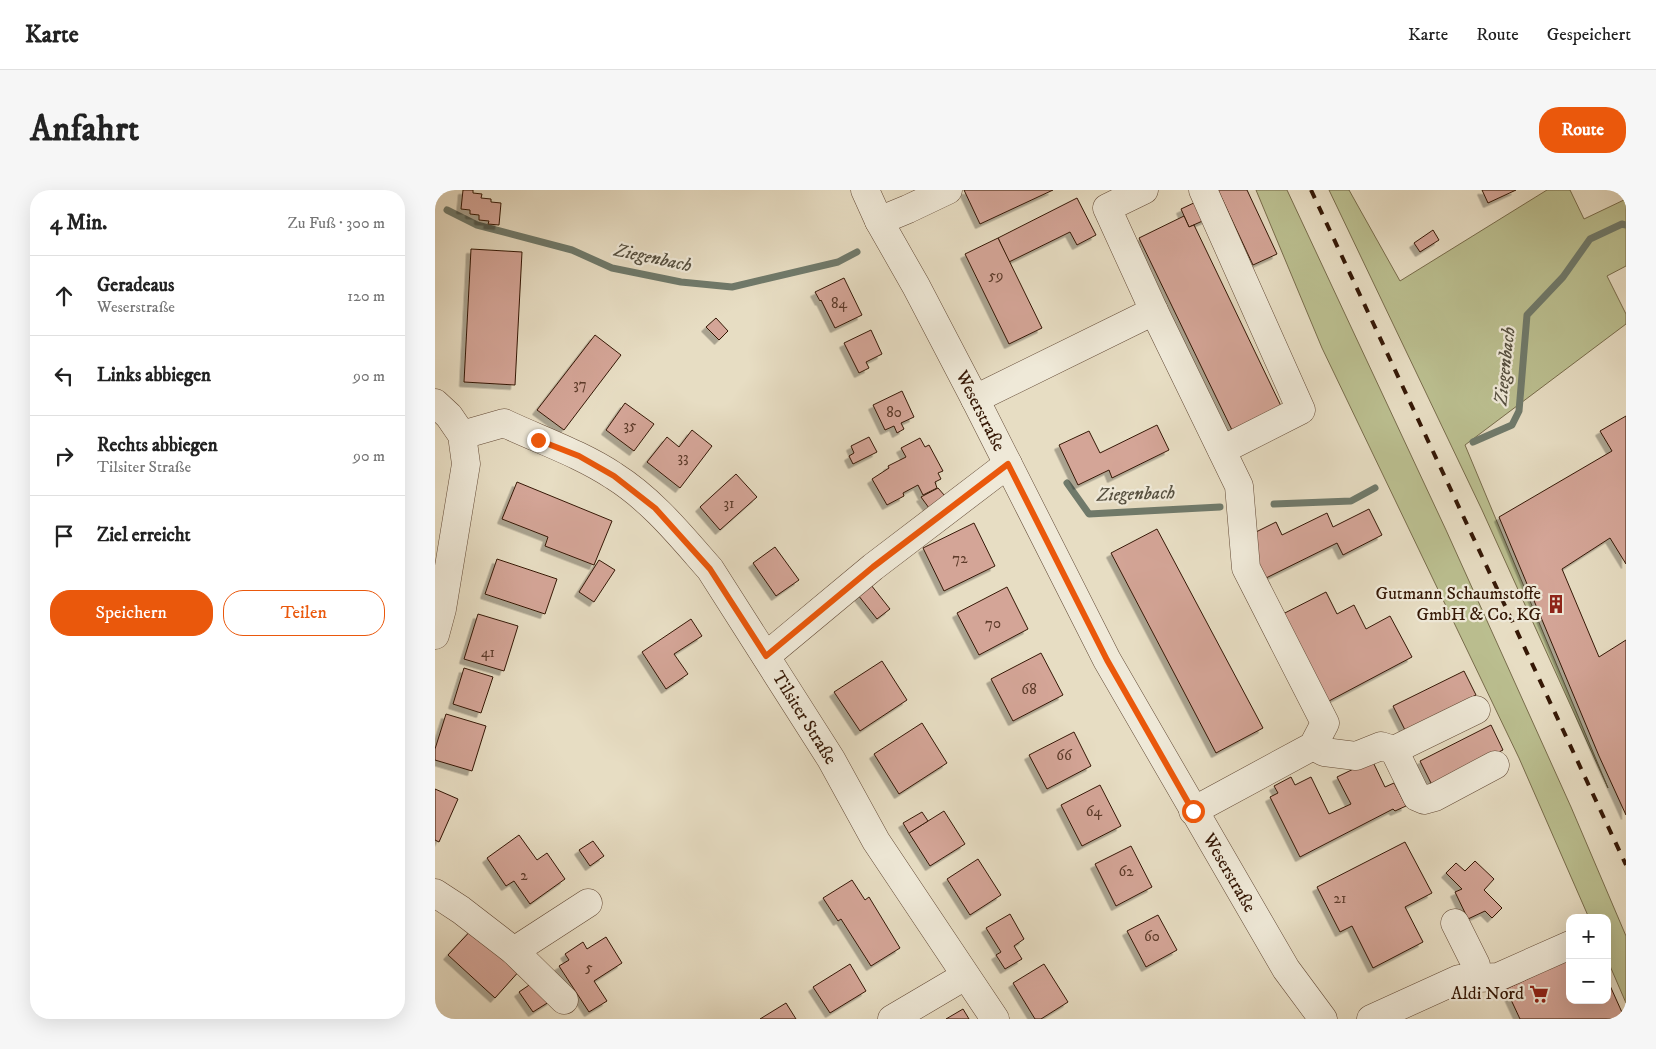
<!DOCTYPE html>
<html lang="de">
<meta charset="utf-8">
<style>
body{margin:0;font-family:"IM FELL DW Pica",serif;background:#f6f6f6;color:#222}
.controls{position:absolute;right:15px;bottom:15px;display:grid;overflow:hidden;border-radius:10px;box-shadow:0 5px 20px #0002}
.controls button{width:45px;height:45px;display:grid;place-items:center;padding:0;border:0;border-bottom:1px solid #e0e0e0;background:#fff;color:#222;font:25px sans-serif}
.stop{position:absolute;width:15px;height:15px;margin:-11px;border:4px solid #ea580c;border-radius:50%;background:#fff}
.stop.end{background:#ea580c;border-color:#fff;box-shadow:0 1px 5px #0008}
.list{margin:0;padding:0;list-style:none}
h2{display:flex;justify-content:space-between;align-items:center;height:65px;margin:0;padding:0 20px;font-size:21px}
h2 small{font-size:16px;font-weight:400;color:#767676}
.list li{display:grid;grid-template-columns:32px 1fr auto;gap:15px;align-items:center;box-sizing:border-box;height:80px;padding:0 20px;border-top:1px solid #e0e0e0}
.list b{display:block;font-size:19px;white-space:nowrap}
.list p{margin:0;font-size:16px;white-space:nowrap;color:#767676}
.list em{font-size:16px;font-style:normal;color:#767676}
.actions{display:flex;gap:10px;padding:15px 20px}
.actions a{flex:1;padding:11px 0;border:1px solid #ea580c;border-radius:20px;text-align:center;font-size:18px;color:#ea580c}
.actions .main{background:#ea580c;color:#fff}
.icon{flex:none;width:28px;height:28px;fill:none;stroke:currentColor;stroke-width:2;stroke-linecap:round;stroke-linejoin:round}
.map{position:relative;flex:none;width:1191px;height:829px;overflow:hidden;border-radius:20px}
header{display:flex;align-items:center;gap:30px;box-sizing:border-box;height:70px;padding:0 25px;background:#fff;border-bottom:1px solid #e0e0e0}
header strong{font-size:24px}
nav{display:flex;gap:28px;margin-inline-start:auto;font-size:18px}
.intro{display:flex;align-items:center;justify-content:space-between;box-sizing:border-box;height:120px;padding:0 30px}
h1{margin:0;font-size:35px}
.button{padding:12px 22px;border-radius:20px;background:#ea580c;color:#fff;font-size:18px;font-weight:700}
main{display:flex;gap:30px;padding:0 30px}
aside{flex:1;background:#fff;border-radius:20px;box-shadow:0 5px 20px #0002}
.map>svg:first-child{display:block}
.green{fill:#bbbf90;stroke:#786c4b}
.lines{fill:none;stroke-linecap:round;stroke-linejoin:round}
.stream{stroke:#707a6b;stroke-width:7}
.building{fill:#d4a597;stroke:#351806;filter:url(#shadow)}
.minor-casing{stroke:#624935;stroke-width:29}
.minor{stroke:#efe9d8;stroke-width:28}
.rail{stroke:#351806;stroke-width:4;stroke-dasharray:9 9;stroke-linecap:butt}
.route{stroke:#ea580c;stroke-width:6}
.labels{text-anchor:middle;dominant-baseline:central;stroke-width:4.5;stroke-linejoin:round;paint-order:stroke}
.number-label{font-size:15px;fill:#5d3b2a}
.street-label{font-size:18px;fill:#351806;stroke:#efe9d8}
.poi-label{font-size:18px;fill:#351806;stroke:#efe9d8;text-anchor:end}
.water-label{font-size:19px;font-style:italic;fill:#575141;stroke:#efe9d8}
</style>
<header>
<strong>Karte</strong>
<nav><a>Karte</a><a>Route</a><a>Gespeichert</a></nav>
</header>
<div class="intro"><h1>Anfahrt</h1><a class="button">Route</a></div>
<main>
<aside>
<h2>4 Min.<small>Zu Fuß · 300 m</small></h2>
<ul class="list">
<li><svg class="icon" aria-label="ahead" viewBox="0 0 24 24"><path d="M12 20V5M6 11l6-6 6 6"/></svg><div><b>Geradeaus</b><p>Weserstraße</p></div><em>120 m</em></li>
<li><svg class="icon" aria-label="left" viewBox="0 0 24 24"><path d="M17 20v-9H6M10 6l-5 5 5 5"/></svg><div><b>Links abbiegen</b></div><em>90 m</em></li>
<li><svg class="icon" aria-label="right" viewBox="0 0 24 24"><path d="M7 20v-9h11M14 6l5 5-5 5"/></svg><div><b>Rechts abbiegen</b><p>Tilsiter Straße</p></div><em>90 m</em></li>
<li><svg class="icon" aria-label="arrive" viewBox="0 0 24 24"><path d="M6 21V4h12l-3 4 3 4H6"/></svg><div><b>Ziel erreicht</b></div></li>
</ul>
<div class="actions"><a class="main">Speichern</a><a>Teilen</a></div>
</aside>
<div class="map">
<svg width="1191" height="829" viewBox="0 0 1191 829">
<defs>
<filter id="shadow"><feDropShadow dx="-4.5" dy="4.5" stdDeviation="0" flood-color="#0004"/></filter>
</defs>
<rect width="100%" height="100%" fill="#e7ddc3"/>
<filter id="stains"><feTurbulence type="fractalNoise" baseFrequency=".004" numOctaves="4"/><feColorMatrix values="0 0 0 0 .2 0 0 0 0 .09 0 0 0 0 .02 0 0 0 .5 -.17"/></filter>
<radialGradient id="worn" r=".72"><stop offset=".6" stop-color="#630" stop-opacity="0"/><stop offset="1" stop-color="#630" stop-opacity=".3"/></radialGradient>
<g class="green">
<path d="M 821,0 L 852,0 L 1011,340 L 1136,617 L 1191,746 L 1191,813 L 1172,769 L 1172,728 L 1154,728 L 1084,568 L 887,158 Z"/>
<path d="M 894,0 L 914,0 L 965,91 L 1112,0 L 1135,0 L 1149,29 L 1191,9 L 1191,76 L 1172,86 L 1191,124 L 1191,134 L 1030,255 L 1173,598 L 1047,320 Z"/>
</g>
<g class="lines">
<g class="stream">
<path d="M 12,20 L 42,35 L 137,60 L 177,78 L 246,92 L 297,97 L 403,72 L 422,62"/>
<path d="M 1038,252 L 1077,235 L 1084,221 L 1092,125 L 1128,87 L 1155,49 L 1187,34 L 1191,35"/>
<path d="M 632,293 L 654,324 L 785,317"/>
<path d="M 839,314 L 916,311 L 940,298"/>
</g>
</g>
<g class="building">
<path d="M 28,0 L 38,0 L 38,3 L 47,4 L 46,8 L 56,9 L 56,12 L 66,13 L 64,35 L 53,34 L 54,31 L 44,30 L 44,25 L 35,24 L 35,20 L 26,19 Z"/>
<path d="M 529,0 L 618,0 L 545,34 Z"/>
<path d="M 783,0 L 812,0 L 842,64 L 818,75 Z"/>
<path d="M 1047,0 L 1081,0 L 1053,13 Z"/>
<path d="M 642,8 L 661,45 L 642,55 L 635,42 L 574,72 L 563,48 Z"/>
<path d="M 763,11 L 772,29 L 754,37 L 746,19 Z"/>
<path d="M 749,26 L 754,37 L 759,35 L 846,216 L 797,240 L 704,48 Z"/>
<path d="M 998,40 L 1004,50 L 985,62 L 979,53 Z"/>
<path d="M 563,48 L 607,138 L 574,154 L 530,64 Z"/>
<path d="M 36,59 L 87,62 L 80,195 L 29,192 Z"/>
<path d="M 409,88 L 427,125 L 400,138 L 386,110 L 385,111 L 380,102 Z"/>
<path d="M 281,128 L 293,141 L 284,150 L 271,137 Z"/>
<path d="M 436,140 L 447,164 L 431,172 L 434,178 L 424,183 L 409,153 Z"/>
<path d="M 160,145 L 186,165 L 129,240 L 102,220 Z"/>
<path d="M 467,201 L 479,227 L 466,233 L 469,239 L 462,243 L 459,236 L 450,240 L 438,215 Z"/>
<path d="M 190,213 L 219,234 L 199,261 L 171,240 Z"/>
<path d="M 1191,226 L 1191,374 L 1175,348 L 1127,379 L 1164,467 L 1191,450 L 1191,625 L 1164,566 L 1064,327 L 1177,261 L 1165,241 Z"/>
<path d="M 722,235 L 734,260 L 677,288 L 674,280 L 643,295 L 624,255 L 654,241 L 665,263 Z"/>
<path d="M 257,240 L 277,256 L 245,298 L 212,272 L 232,247 L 244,257 Z"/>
<path d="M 434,247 L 442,262 L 418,274 L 414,266 L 419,263 L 416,256 Z"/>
<path d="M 485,248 L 490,257 L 494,255 L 508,281 L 503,283 L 506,289 L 500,292 L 502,298 L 488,305 L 483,295 L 468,303 L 469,306 L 452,315 L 437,289 L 454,278 L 453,276 L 471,267 L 466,258 Z"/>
<path d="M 301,284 L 322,307 L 285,340 L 265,317 Z"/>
<path d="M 82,292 L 177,331 L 159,375 L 110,356 L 113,347 L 67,329 Z"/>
<path d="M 503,298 L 510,306 L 494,318 L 486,307 Z"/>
<path d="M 934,319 L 947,345 L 908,365 L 902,353 L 827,390 L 815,345 L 841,332 L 847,345 L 892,323 L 898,337 Z"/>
<path d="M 539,333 L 560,376 L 509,401 L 488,358 Z"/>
<path d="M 722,339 L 828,538 L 781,563 L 676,363 Z"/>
<path d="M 340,357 L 364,390 L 341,406 L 318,373 Z"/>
<path d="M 62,369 L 122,389 L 110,424 L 50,404 Z"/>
<path d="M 164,370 L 180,380 L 159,412 L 144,402 Z"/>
<path d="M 436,395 L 455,419 L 442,429 L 423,405 Z"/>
<path d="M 572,397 L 593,439 L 544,465 L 522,423 Z"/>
<path d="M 891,402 L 902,424 L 919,415 L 931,439 L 955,426 L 977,467 L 894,511 L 842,427 Z"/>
<path d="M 43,424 L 83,436 L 69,481 L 29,469 Z"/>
<path d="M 256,429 L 267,446 L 239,464 L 253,484 L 231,499 L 207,462 Z"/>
<path d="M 606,463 L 628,505 L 578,531 L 556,489 Z"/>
<path d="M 447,471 L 472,510 L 425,541 L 399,502 Z"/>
<path d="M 29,478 L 58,487 L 46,523 L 18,514 Z"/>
<path d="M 1029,481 L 1041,505 L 970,540 L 958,516 Z"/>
<path d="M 11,524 L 51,536 L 37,581 L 0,570 L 0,559 Z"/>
<path d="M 487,533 L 512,573 L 464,604 L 439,564 Z"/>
<path d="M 1056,535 L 1068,560 L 997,595 L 985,571 Z"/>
<path d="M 639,542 L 656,576 L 612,599 L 594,565 Z"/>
<path d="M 937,570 L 950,597 L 959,593 L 971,616 L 960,621 L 958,619 L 865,667 L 835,607 L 843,603 L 839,596 L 856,587 L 860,595 L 876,587 L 894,624 L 916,614 L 902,587 Z"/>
<path d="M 665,595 L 686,636 L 647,656 L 626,615 Z"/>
<path d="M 0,599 L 23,609 L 4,652 L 0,650 Z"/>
<path d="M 509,621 L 530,654 L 495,676 L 474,643 Z"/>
<path d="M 487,622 L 493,631 L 474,643 L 468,633 Z"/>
<path d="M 84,645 L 102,670 L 112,663 L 130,689 L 95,714 L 79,691 L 71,696 L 52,668 Z"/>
<path d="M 158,651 L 169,666 L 155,676 L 144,660 Z"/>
<path d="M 970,652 L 997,703 L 970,717 L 988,752 L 938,778 L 917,736 L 905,742 L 882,697 Z"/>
<path d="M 696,656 L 717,697 L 681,716 L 660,674 Z"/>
<path d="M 543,669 L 566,705 L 535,725 L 512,689 Z"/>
<path d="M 1040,671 L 1059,689 L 1049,700 L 1067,718 L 1057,728 L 1050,721 L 1033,729 L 1020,702 L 1027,699 L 1011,683 L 1021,673 L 1030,681 Z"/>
<path d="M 417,690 L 430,710 L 434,707 L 465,758 L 436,776 L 406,729 L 403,731 L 388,708 Z"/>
<path d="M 575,724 L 589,749 L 579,756 L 587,769 L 570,779 L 561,765 L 566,762 L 551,738 Z"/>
<path d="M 723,725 L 742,760 L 711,777 L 692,741 Z"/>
<path d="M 40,736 L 86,779 L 60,808 L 13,765 Z"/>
<path d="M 171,747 L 187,773 L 159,791 L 172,811 L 154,822 L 124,776 L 134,770 L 130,764 L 148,752 L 152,759 Z"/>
<path d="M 1135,769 L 1135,810 L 1172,810 L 1172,789 L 1190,829 L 1085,829 L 1071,799 Z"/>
<path d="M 415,774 L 431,801 L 395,823 L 378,797 Z"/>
<path d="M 609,774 L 633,812 L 606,829 L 600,829 L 578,793 Z"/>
<path d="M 103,789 L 117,810 L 98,822 L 84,802 Z"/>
<path d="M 351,813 L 361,829 L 325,829 Z"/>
<path d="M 528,819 L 534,829 L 511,829 Z"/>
</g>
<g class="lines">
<g class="minor-casing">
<g id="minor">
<path d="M 430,0 L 444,31 L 481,96 L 540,209 L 672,470 L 851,779 L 888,829"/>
<path d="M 709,0 L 672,18 L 719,121"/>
<path d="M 768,0 L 866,220 L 787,260"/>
<path d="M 444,31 L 473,19 L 513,0"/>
<path d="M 540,209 L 719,121 L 804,296 L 811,378 L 890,533 L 878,556 L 758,621"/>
<path d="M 0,213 L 14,226 L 27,245 L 31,274 L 7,419 L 0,445"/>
<path d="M 27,245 L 69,233 C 105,250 146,264 179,286 C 217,310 245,345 275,379 L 396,569 L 441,651 L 560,829"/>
<path d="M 331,466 L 438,377 L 573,274"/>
<path d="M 878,556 L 889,562 L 921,566 L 946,556 L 959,560 L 1041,520"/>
<path d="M 959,560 L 982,607 L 989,610 L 1000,607 L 1060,575"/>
<path d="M 0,703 L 26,720 L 79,761 L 129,810"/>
<path d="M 1020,733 L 1041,775 L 1040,789"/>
<path d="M 79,761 L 153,713"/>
<path d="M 457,829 L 530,786"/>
<path d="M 936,829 L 1024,789 L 1063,787 L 1135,755"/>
</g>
</g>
<use href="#minor" class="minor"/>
<path class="rail" d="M 876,0 L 1191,675"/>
</g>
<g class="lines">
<path class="route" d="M 103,250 L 144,266 L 179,286 L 220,318 L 275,379 L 331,466 L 438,377 L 573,274 L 672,470 L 758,621"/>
</g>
<defs>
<g id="building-bare" transform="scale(1.5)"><path d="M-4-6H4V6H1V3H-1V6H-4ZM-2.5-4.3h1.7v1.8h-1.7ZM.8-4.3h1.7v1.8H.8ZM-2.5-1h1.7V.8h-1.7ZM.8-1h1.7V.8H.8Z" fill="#8f2418" stroke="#efe9d8" stroke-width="2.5" paint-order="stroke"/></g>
<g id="supermarket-bare" transform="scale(1.5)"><path d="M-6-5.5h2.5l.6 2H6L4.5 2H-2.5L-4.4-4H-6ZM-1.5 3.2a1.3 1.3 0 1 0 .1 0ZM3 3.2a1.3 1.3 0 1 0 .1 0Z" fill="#8f2418" stroke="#efe9d8" stroke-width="2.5" paint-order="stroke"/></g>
</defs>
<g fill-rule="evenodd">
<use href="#building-bare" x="1121" y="414"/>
<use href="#supermarket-bare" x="1104" y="804"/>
</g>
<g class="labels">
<g class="number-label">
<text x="561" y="85">59</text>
<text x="404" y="113">84</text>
<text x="145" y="194">37</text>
<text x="459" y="222">80</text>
<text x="195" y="235">35</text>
<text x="248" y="267">33</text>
<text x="294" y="313">31</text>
<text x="525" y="368">72</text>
<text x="558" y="433">70</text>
<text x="53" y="462">41</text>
<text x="594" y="499">68</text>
<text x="629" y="565">66</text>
<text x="659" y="621">64</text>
<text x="691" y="681">62</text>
<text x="89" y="685">2</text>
<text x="905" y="708">21</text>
<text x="717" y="746">60</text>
<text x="154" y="777">5</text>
</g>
<g class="street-label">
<text transform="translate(545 221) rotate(63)">Weserstraße</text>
<text transform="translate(369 528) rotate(58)">Tilsiter Straße</text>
<text transform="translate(794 683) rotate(60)">Weserstraße</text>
</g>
<g class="poi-label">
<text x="1106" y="404">Gutmann Schaumstoffe<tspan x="1106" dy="21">GmbH &amp; Co. KG</tspan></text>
<text x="1089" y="804">Aldi Nord</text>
</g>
<g class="water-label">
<text transform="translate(218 68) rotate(12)">Ziegenbach</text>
<text transform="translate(1070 176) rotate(-84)">Ziegenbach</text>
<text transform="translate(701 304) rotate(-2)">Ziegenbach</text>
</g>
</g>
<rect width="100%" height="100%" filter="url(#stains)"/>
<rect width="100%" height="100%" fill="url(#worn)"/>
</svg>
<div class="controls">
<button>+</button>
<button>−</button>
</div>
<div class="stop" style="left:758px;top:621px"></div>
<div class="stop end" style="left:103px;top:250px"></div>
</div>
</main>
